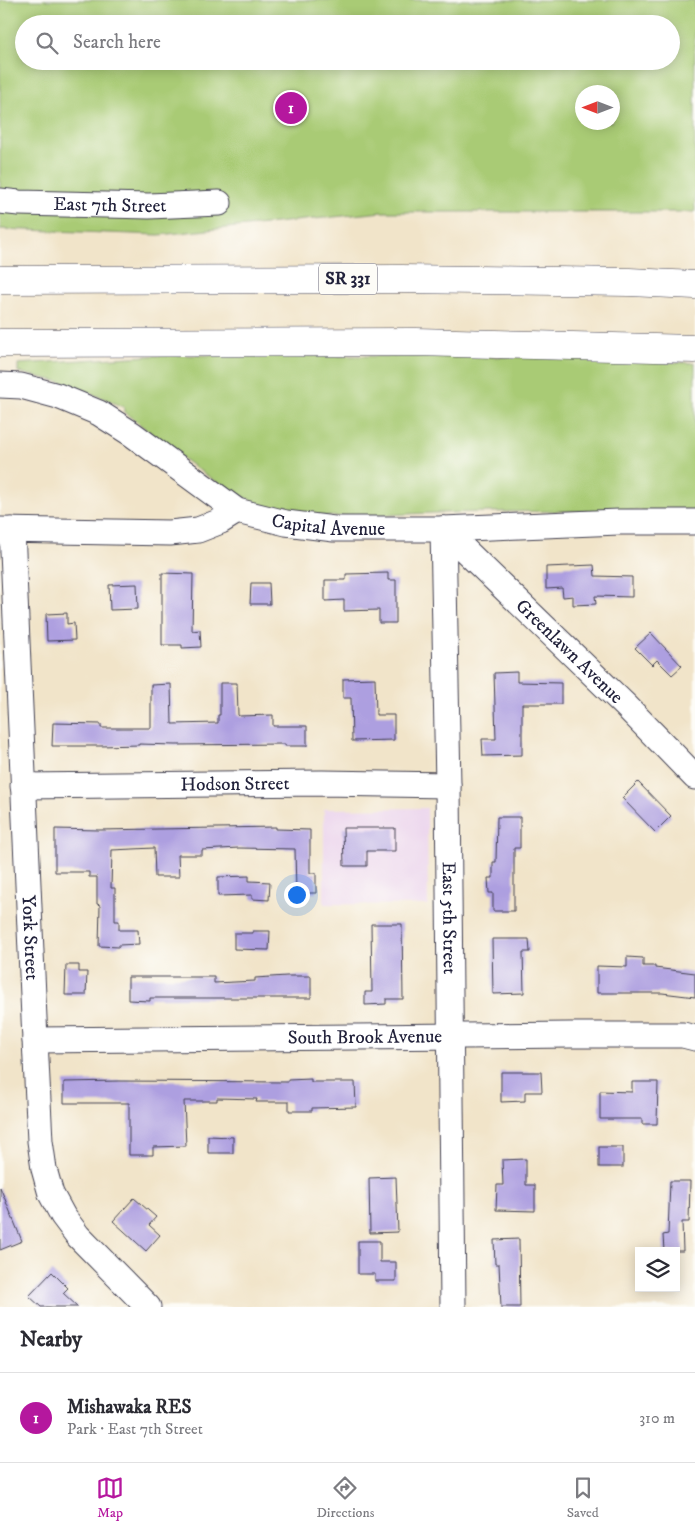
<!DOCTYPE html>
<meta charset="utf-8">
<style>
body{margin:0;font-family:"IM FELL DW Pica",serif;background:#f2f2f3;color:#2b2b33}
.controls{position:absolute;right:15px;bottom:15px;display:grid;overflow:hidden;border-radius:0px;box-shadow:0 2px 12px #0003}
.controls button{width:45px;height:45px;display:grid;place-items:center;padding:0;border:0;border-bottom:1px solid #e1e1e2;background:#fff;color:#2b2b33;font:25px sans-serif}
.compass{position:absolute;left:575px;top:85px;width:45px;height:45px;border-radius:50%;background:#fff;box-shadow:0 2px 12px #0003;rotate:270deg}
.you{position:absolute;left:296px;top:894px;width:18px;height:18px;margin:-12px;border:4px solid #fff;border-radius:50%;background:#1a73e8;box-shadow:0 0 0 8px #1a73e833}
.badge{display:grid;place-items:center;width:32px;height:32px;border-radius:50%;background:#b5179e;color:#fff;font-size:16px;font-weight:700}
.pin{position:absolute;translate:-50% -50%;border:2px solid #fff;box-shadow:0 1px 5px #0006}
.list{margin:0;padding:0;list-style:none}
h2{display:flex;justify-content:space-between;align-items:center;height:65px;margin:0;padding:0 20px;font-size:21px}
h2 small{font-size:16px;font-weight:400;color:#7c7c81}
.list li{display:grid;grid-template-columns:32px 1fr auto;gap:15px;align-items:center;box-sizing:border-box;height:90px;padding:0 20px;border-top:1px solid #e1e1e2}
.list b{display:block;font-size:19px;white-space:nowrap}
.list p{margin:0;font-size:16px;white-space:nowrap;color:#7c7c81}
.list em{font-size:16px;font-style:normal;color:#7c7c81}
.icon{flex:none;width:28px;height:28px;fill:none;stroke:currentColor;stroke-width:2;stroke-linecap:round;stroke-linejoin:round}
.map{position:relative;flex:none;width:695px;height:1307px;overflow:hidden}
.search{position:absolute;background:#fff;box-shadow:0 2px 12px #0003;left:15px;right:15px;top:15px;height:55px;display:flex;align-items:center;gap:12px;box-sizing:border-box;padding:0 18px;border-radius:28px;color:#7c7c81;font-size:19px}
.sheet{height:155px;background:#fff}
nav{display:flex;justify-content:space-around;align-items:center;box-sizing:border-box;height:70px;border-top:1px solid #e1e1e2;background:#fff;font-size:14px;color:#7c7c81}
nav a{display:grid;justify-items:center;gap:2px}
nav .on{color:#b5179e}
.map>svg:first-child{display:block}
.built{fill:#ead1ec}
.green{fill:#a9cb74;stroke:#667658;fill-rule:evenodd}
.building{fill:#ad9fe0}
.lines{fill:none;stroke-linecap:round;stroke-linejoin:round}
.minor-casing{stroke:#413f50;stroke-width:27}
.highway-casing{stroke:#413f50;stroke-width:29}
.minor{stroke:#fff;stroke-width:25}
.highway{stroke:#fff;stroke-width:28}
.labels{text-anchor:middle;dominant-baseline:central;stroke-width:4.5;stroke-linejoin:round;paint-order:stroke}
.shield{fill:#fdfcf7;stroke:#646373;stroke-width:1}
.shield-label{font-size:18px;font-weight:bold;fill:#22223b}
.street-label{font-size:19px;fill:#22223b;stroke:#fdfcf7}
</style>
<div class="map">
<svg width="695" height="1307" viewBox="0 0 695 1307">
<rect width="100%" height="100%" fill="#fdfcf7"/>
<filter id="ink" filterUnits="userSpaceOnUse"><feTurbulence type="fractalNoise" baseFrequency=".02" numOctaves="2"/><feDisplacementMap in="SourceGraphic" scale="10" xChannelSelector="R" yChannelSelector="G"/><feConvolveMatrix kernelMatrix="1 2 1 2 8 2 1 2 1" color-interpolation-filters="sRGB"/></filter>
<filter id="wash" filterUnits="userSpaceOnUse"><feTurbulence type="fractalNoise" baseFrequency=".0096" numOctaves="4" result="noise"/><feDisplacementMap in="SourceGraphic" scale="20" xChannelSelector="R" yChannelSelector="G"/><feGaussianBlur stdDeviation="1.12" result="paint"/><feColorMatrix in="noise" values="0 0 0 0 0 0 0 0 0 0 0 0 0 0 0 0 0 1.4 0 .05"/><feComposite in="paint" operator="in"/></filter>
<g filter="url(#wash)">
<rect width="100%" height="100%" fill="#f1e4c9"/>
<path class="built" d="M 427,808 L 428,905 L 324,904 L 324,809 Z"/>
<g class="green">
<path d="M 0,0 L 695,0 L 695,212 L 382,212 L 159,235 L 0,229 ZM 24,24 L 671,24 L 671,61 L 24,61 ZM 582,92 L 612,92 L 612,122 L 582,122 Z"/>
<path d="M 164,355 L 535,357 L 695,363 L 695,510 C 608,511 521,511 434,513 C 380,514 325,523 272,508 C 216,491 170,447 124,412 L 124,407 L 69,384 L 18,372 L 18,364 Z"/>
</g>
<g id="blocks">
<g class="building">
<path d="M 594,565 L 595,576 L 632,577 L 632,597 L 595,596 L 596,604 L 573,605 L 573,596 L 563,597 L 562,588 L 546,589 L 546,567 Z"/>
<path d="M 162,573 L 193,574 L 192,631 L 200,630 L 201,647 L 182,648 L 182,645 L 162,645 Z"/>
<path d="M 388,573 L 388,580 L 396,580 L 396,623 L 379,623 L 379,610 L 344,611 L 344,600 L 325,601 L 325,580 L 346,580 L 346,574 Z"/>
<path d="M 251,583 L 269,583 L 270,604 L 250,604 Z"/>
<path d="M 137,584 L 138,609 L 110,610 L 109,585 Z"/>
<path d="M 67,613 L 67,624 L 74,623 L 75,640 L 47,641 L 46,614 Z"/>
<path d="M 651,633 L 682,666 L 672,675 L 657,660 L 652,665 L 635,648 Z"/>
<path d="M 517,672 L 517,682 L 561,683 L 561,704 L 522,704 L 522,755 L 483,756 L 482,739 L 496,739 L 494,673 Z"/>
<path d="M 375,678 L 376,715 L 394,715 L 394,740 L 352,741 L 351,698 L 343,698 L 343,679 Z"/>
<path d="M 220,683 L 237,683 L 238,715 L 239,716 L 273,715 L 273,726 L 307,726 L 307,746 L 285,746 L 285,744 L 175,745 L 139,744 L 139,745 L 101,746 L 52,746 L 53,723 L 101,724 L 101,728 L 151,728 L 151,685 L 171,684 L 172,724 L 218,723 L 218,715 L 220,715 Z"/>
<path d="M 638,782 L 671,816 L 655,832 L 622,798 Z"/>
<path d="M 497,817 L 520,817 L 520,848 L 514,848 L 514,911 L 493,911 L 493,893 L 489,893 L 488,878 L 493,878 L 493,862 L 496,862 Z"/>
<path d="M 276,827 L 276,829 L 310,830 L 310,873 L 316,873 L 316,893 L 296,893 L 295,849 L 239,848 L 202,850 L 202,855 L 178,855 L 179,877 L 155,877 L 154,848 L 112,850 L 111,888 L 115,888 L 115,921 L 119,921 L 119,930 L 138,930 L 139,944 L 119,945 L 119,947 L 99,946 L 100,905 L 97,904 L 97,877 L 89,877 L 89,872 L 55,872 L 55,829 L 99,830 Z"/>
<path d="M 343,828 L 395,828 L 395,851 L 367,851 L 367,866 L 344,866 Z"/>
<path d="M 249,876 L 249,881 L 270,882 L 269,900 L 252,899 L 252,895 L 218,896 L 218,877 Z"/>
<path d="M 371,924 L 402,924 L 403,999 L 386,999 L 386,1004 L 365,1005 L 365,992 L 372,992 Z"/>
<path d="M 253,931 L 270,931 L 269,950 L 234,949 L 234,933 L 253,933 Z"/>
<path d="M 492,939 L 529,939 L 530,952 L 523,952 L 524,993 L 493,994 Z"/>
<path d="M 627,957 L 643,958 L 643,966 L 655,966 L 655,968 L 695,973 L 695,997 L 662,993 L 597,993 L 597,966 L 627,967 Z"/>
<path d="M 66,965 L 79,965 L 79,972 L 87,972 L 86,995 L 65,995 Z"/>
<path d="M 287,976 L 311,976 L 311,998 L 150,998 L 150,1001 L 128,1000 L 128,977 L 214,977 L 214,983 L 255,981 L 255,978 Z"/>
<path d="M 501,1072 L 541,1072 L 542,1092 L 525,1092 L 525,1101 L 501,1102 Z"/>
<path d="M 311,1079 L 311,1082 L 355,1082 L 356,1107 L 312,1108 L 312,1111 L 289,1111 L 289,1102 L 256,1102 L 257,1099 L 217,1098 L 217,1101 L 184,1101 L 186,1146 L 153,1147 L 153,1155 L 129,1155 L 129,1103 L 64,1103 L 64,1082 L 118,1081 L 288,1082 L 288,1080 Z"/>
<path d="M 632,1082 L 658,1082 L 657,1124 L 642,1124 L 642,1119 L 600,1119 L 600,1091 L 632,1092 Z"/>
<path d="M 208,1136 L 233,1137 L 233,1153 L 208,1153 Z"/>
<rect x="599" y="1147" width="24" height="20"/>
<path d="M 526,1159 L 526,1185 L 535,1185 L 535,1211 L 496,1210 L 497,1185 L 503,1185 L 502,1160 Z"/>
<path d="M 396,1177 L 398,1232 L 370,1233 L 369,1178 Z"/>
<path d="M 670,1181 L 690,1181 L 689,1222 L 682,1222 L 683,1251 L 664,1251 L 663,1235 L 668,1234 Z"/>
<path d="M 0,1187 L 22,1241 L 0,1250 Z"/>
<path d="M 134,1198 L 156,1217 L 149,1225 L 160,1235 L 146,1251 L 113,1221 Z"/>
<path d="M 519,1239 L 520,1307 L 501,1307 L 499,1264 L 495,1264 L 494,1240 Z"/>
<path d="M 358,1241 L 380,1241 L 380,1262 L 396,1262 L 396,1281 L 375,1281 L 375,1274 L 358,1274 Z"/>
<path d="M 52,1272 L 68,1288 L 63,1293 L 78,1307 L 41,1307 L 29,1296 Z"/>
</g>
</g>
</g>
<g filter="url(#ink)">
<use href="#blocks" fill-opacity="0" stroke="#413f50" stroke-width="1"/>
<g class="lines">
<g class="minor-casing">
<g id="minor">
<path id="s1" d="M 0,201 L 19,203 L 149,206 L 219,203"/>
<path id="s2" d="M 0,385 L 21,386 L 58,396 L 99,413 L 132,434 L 237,511 L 286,523 L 334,529 L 443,529 L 619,522 L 695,522"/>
<path id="s3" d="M 443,529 L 448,785 L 453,1307"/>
<path id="s4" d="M 443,529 L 626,706 L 695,777"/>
<path d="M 0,530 L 170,533 L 198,530 L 221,521 L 237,511"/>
<path id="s5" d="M 12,530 L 35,1040 L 40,1141 L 44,1169 L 51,1194 L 63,1216 L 78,1236 L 148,1307"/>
<path id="s6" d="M 23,786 L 322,783 L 448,785"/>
<path id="s7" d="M 35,1040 L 570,1035 L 683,1035 L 695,1038"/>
</g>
</g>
<g class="highway-casing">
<g id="highway">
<path d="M 0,280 L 401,279 L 629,282 L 695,285"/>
<path d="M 0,343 L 416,342 L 695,349"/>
</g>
</g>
<use href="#minor" class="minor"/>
<use href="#highway" class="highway"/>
</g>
</g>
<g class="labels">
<rect class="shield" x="319" y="263.5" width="58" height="31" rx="4"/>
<g class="shield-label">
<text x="348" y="279">SR 331</text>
</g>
<g class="street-label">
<text stroke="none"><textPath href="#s1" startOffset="110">East 7th Street</textPath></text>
<text stroke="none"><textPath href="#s2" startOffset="366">Capital Avenue</textPath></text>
<text stroke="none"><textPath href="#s4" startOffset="176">Greenlawn Avenue</textPath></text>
<text stroke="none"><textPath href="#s6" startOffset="212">Hodson Street</textPath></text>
<text stroke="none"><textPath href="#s3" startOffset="389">East 5th Street</textPath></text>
<text stroke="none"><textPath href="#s5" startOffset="408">York Street</textPath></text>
<text stroke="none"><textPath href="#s7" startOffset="330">South Brook Avenue</textPath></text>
</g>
</g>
</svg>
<div class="controls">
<button><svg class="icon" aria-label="layers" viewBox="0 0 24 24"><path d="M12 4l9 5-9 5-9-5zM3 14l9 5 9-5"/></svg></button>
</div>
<svg class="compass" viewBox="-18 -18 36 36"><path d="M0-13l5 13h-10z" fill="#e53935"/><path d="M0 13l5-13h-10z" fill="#7c7c81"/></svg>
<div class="you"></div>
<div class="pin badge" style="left:291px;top:108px">1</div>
<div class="search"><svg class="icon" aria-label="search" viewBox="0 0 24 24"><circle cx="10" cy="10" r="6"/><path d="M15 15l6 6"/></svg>Search here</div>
</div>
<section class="sheet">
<h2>Nearby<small></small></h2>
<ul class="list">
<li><span class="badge">1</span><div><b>Mishawaka RES</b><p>Park · East 7th Street</p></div><em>310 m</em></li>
</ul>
</section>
<nav>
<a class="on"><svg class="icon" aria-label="map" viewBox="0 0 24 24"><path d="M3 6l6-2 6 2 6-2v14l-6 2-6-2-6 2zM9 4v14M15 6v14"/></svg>Map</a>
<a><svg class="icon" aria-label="directions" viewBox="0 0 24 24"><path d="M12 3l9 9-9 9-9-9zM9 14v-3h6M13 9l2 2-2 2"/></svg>Directions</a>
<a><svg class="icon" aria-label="saved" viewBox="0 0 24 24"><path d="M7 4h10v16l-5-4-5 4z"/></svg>Saved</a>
</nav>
